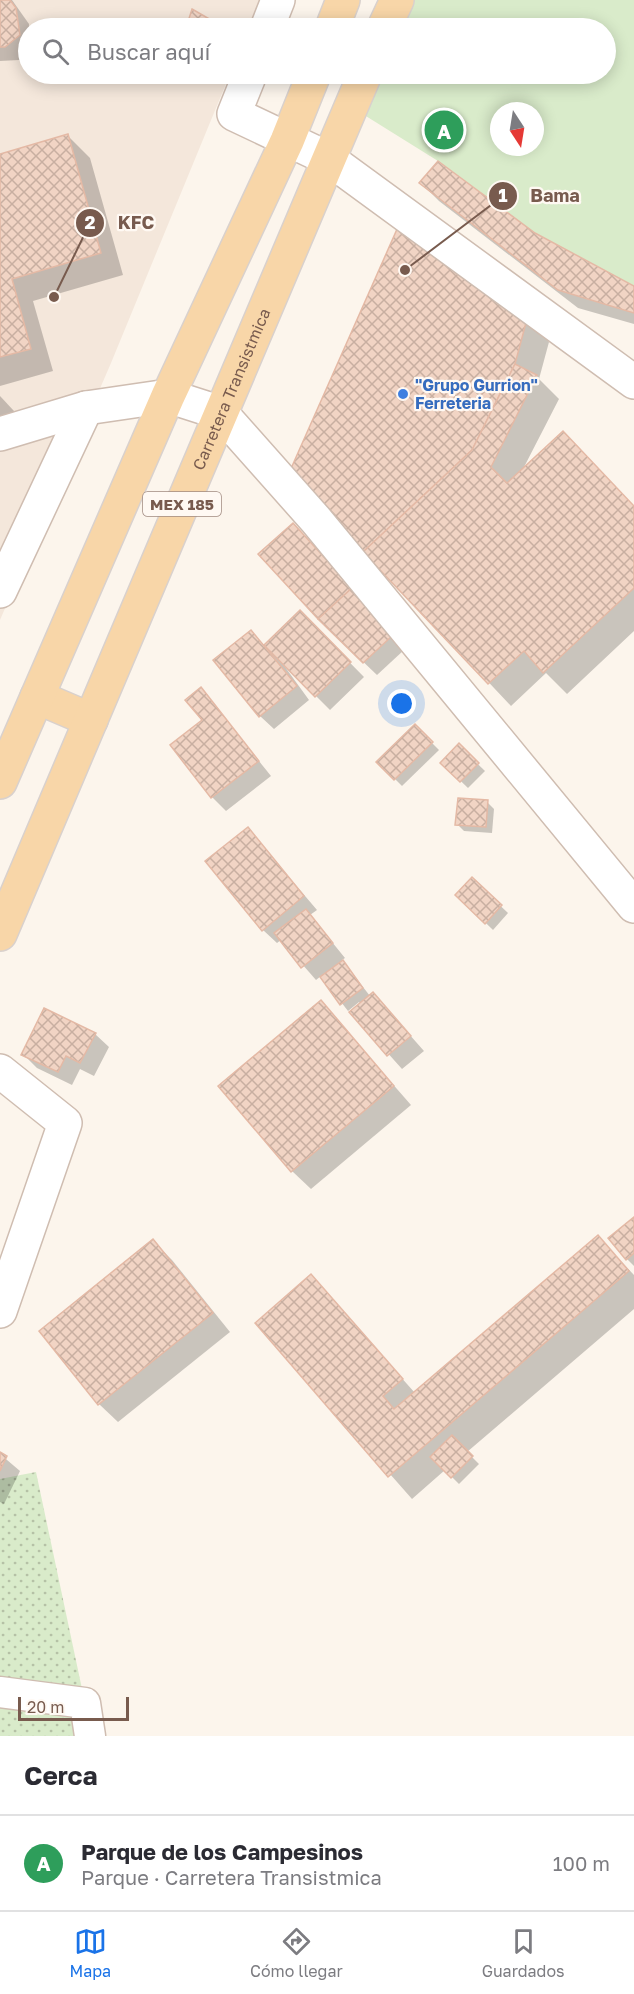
<!DOCTYPE html>
<html lang="es">
<meta charset="utf-8">
<style>
body{margin:0;font-family:"Golos Text",sans-serif;background:#f2f2f3;color:#2b2b33}
.compass{position:absolute;left:490px;top:102px;width:54px;height:54px;border-radius:50%;background:#fff;box-shadow:0 3px 15px #0003;rotate:168deg}
.scale{position:absolute;left:18px;bottom:15px;width:111px;box-sizing:border-box;padding-left:6px;border:3px solid #785b4e;border-top:0;font-size:16px;line-height:21px;white-space:nowrap;color:#785b4e;-webkit-text-stroke:4px #fff9f3;paint-order:stroke}
.you{position:absolute;left:402px;top:704px;width:21px;height:21px;margin:-15px;border:4px solid #fff;border-radius:50%;background:#1a73e8;box-shadow:0 0 0 9px #1a73e833}
.badge{display:grid;place-items:center;width:39px;height:39px;border-radius:50%;background:#1a73e8;color:#fff;font-size:20px;font-weight:700}
.pin{position:absolute;translate:-50% -50%;border:3px solid #fff;box-shadow:0 2px 6px #0006}
.list{margin:0;padding:0;list-style:none}
h2{display:flex;justify-content:space-between;align-items:center;height:78px;margin:0;padding:0 24px;font-size:26px}
h2 small{font-size:20px;font-weight:400;color:#7c7c81}
.list li{display:grid;grid-template-columns:39px 1fr auto;gap:18px;align-items:center;box-sizing:border-box;height:96px;padding:0 24px;border-top:2px solid #e1e1e2}
.list b{display:block;font-size:22px;white-space:nowrap}
.list p{margin:0;font-size:20px;white-space:nowrap;color:#7c7c81}
.list em{font-size:20px;font-style:normal;color:#7c7c81}
.icon{flex:none;width:33px;height:33px;fill:none;stroke:currentColor;stroke-width:2;stroke-linecap:round;stroke-linejoin:round}
.map{position:relative;flex:none;width:634px;height:1736px;overflow:hidden}
.search{position:absolute;background:#fff;box-shadow:0 3px 15px #0003;left:18px;right:18px;top:18px;height:66px;display:flex;align-items:center;gap:15px;box-sizing:border-box;padding:0 21px;border-radius:33px;color:#7c7c81;font-size:22px}
.sheet{height:174px;background:#fff}
nav{display:flex;justify-content:space-around;align-items:center;box-sizing:border-box;height:84px;border-top:2px solid #e1e1e2;background:#fff;font-size:16px;color:#7c7c81}
nav a{display:grid;justify-items:center;gap:3px}
nav .on{color:#1a73e8}
.map>svg:first-child{display:block}
.residential{fill:#f4e7db}
.grass{fill:url(#grass-dots)}
.green{fill:#d9ebca;fill-rule:evenodd}
.shadow{fill:#0003}
.building{fill:url(#building-cross-hatch);stroke:#e4b9a5;stroke-width:1.5}
.lines{fill:none;stroke-linecap:round;stroke-linejoin:round}
.pedestrian-casing{stroke:#cfbdb1;stroke-width:33}
.minor-casing{stroke:#cfbdb1;stroke-width:36}
.primary-casing{stroke:#d9d1cd;stroke-width:36}
.pedestrian{stroke:#fff;stroke-width:30}
.minor{stroke:#fff;stroke-width:33}
.primary{stroke:#f8d6a8;stroke-width:33}
.shop-dot{fill:#3f7fe0;stroke:#fff9f3;stroke-width:2}
.labels{text-anchor:middle;dominant-baseline:central;stroke-width:4.5;stroke-linejoin:round;paint-order:stroke}
.shield{fill:#fff9f3;stroke:#a08a80;stroke-width:1.5}
.shield-label{font-size:15px;font-weight:bold;fill:#785b4e}
.shop-label{font-size:16px;font-weight:bold;fill:#366cbe;stroke:#fff9f3;text-anchor:start}
.street-label{font-size:16px;fill:#785b4e;stroke:#fff9f3}
.leader{fill:none;stroke:#785b4e;stroke-width:2}
.callout-dot{fill:#785b4e;stroke:#fff9f3;stroke-width:2}
.mark-label{font-size:18px;text-anchor:middle;font-weight:bold;fill:#fff}
.callout-label{font-size:18px;text-anchor:middle;font-weight:bold;fill:#785b4e;stroke:#fff9f3;stroke-width:4.5;stroke-linejoin:round;paint-order:stroke}
</style>
<div class="map">
<svg width="634" height="1736" viewBox="0 0 634 1736">
<defs>
<pattern id="grass-dots" width="8" height="8" patternUnits="userSpaceOnUse" patternTransform="scale(1.5)"><rect width="8" height="8" fill="#d9ebca"/><path d="M2 2h.1M6 6h.1" fill="none" stroke="#b5c1a6" stroke-width="1.8" stroke-linecap="round"/></pattern>
<pattern id="building-cross-hatch" width="8" height="8" patternUnits="userSpaceOnUse" patternTransform="scale(1.5)"><rect width="8" height="8" fill="#f1d4c4"/><path d="M0 0l8 8M0 8l8-8" fill="none" stroke="#c8afa1"/></pattern>
</defs>
<rect width="100%" height="100%" fill="#fcf5ec"/>
<path class="residential" d="M 0,0 L 260,0 L 249,28 L 28,28 L 28,74 L 230,74 L 111,363 L 0,620 Z"/>
<path class="grass" d="M 36,1472 L 85,1703 L 90,1736 L 0,1736 L 0,1479 Z"/>
<path class="green" d="M 413,0 L 634,0 L 634,286 L 535,233 L 438,161 L 361,113 L 379,74 L 606,74 L 606,28 L 400,28 ZM 499,111 L 535,111 L 535,147 L 499,147 Z"/>
<g class="shadow">
<path d="M 0,0 L 12,0 L 29,24 L 28,52 L 19,60 L 0,61 Z"/>
<path d="M 220,74 L 241,74 L 236,82 Z"/>
<path d="M 68,136 L 90,158 L 123,275 L 33,301 L 53,371 L 0,386 L 0,155 Z"/>
<path d="M 421,183 L 534,234 L 634,288 L 634,324 L 578,308 L 439,201 Z"/>
<path d="M 526,320 L 549,342 L 539,379 L 559,399 L 523,469 L 634,507 L 634,631 L 567,694 L 546,673 L 511,706 L 291,472 Z"/>
<path d="M 0,396 L 14,411 L 23,440 L 0,447 Z"/>
<path d="M 293,525 L 404,650 L 377,675 L 333,633 Z"/>
<path d="M 300,612 L 364,677 L 330,710 L 280,660 L 309,700 L 274,729 L 260,716 L 251,632 L 265,646 Z"/>
<path d="M 201,689 L 271,776 L 226,811 L 212,797 Z"/>
<path d="M 415,726 L 439,750 L 402,786 L 378,762 Z"/>
<path d="M 459,746 L 485,771 L 468,788 L 442,763 Z"/>
<path d="M 487,802 L 494,809 L 492,833 L 464,831 L 457,824 Z"/>
<path d="M 248,829 L 317,910 L 310,915 L 345,958 L 342,960 L 370,996 L 386,1008 L 424,1051 L 402,1069 L 351,1012 L 361,1004 L 359,1002 L 348,1011 L 321,976 L 316,980 L 281,940 L 277,943 L 263,930 Z"/>
<path d="M 472,879 L 508,913 L 493,930 L 457,895 Z"/>
<path d="M 321,1002 L 411,1105 L 311,1189 L 292,1171 Z"/>
<path d="M 95,1034 L 109,1047 L 94,1076 L 80,1069 L 72,1085 L 37,1068 L 23,1054 Z"/>
<path d="M 634,1219 L 634,1266 L 627,1259 Z"/>
<path d="M 598,1237 L 634,1275 L 634,1309 L 467,1452 L 479,1464 L 459,1484 L 445,1470 L 412,1499 L 257,1323 L 311,1276 L 415,1393 Z"/>
<path d="M 153,1241 L 172,1260 L 230,1332 L 118,1422 L 99,1404 Z"/>
<path d="M 0,1454 L 20,1471 L 4,1504 L 0,1502 Z"/>
</g>
<g class="building">
<path d="M 0,0 L 10,0 L 16,8 L 20,35 L 5,47 L 0,47 Z"/>
<path d="M 192,9 L 225,28 L 186,28 Z"/>
<path d="M 68,134 L 101,253 L 12,279 L 31,349 L 0,357 L 0,154 Z"/>
<path d="M 438,161 L 535,233 L 634,286 L 634,313 L 558,290 L 419,183 Z"/>
<path d="M 398,227 L 527,319 L 515,364 L 472,450 L 363,552 L 289,473 Z"/>
<path d="M 515,364 L 537,375 L 491,467 L 507,483 L 563,431 L 634,506 L 634,588 L 543,673 L 524,651 L 488,684 L 363,552 L 472,450 Z"/>
<path d="M 293,523 L 352,588 L 318,619 L 258,554 Z"/>
<path d="M 352,588 L 392,636 L 363,663 L 318,619 Z"/>
<path d="M 300,610 L 351,662 L 315,697 L 264,645 Z"/>
<path d="M 251,630 L 297,686 L 259,717 L 213,660 Z"/>
<path d="M 201,687 L 259,761 L 211,798 L 170,745 L 202,720 L 185,700 Z"/>
<path d="M 415,724 L 433,742 L 394,780 L 376,762 Z"/>
<path d="M 459,743 L 479,763 L 460,782 L 440,763 Z"/>
<path d="M 458,798 L 488,800 L 486,827 L 455,825 Z"/>
<path d="M 248,827 L 304,896 L 262,931 L 205,861 Z"/>
<path d="M 472,877 L 502,905 L 485,924 L 455,895 Z"/>
<path d="M 306,909 L 333,943 L 301,968 L 274,933 Z"/>
<path d="M 343,960 L 363,988 L 340,1005 L 320,977 Z"/>
<path d="M 373,992 L 411,1036 L 387,1056 L 349,1012 Z"/>
<path d="M 321,1000 L 394,1086 L 291,1172 L 218,1086 Z"/>
<path d="M 44,1008 L 96,1033 L 80,1063 L 66,1056 L 58,1072 L 21,1055 Z"/>
<path d="M 634,1217 L 634,1253 L 626,1260 L 608,1238 Z"/>
<path d="M 598,1235 L 629,1271 L 388,1477 L 255,1323 L 311,1274 L 403,1379 L 383,1396 L 394,1409 Z"/>
<path d="M 153,1239 L 213,1313 L 98,1405 L 39,1331 Z"/>
<path d="M 452,1435 L 473,1456 L 451,1478 L 430,1457 Z"/>
<path d="M 0,1452 L 7,1456 L 0,1471 Z"/>
</g>
<g class="lines">
<g class="pedestrian-casing">
<path id="pedestrian" d="M 0,1692 L 85,1703 L 90,1736"/>
</g>
<g class="minor-casing">
<g id="minor">
<path d="M 267,28 L 278,0"/>
<path d="M 250,74 L 234,114 L 329,159 L 634,382"/>
<path d="M 0,434 L 86,408 L 168,396 L 221,413 L 316,520 L 634,906"/>
<path d="M 0,591 L 86,408"/>
<path d="M 0,1071 L 65,1123 L 0,1311"/>
</g>
</g>
<g class="primary-casing">
<g id="primary">
<path d="M 332,28 L 343,0"/>
<path d="M 384,28 L 397,0"/>
<path d="M 37,697 L 91,720"/>
<path d="M 0,782 L 168,396 L 287,141 L 314,74"/>
<path id="s1" d="M 0,934 L 365,74"/>
</g>
</g>
<use href="#pedestrian" class="pedestrian"/>
<use href="#minor" class="minor"/>
<use href="#primary" class="primary"/>
</g>
<circle class="shop-dot" cx="403" cy="394" r="6"/>
<g class="labels">
<rect class="shield" x="143" y="492" width="78" height="24" rx="4.5"/>
<g class="shield-label">
<text x="182" y="504">MEX 185</text>
</g>
<g class="shop-label">
<text x="415" y="385">"Grupo Gurrion"<tspan x="415" dy="18">Ferreteria</tspan></text>
</g>
<g class="street-label">
<text stroke="none"><textPath href="#s1" startOffset="592">Carretera Transistmica</textPath></text>
</g>
</g>
<path class="leader" d="M405 270L503 196M54 297L90 223"/>
<g class="callout-dot">
<circle cx="405" cy="270" r="6"/>
<circle cx="54" cy="297" r="6"/>
<circle cx="503" cy="196" r="15"/>
<circle cx="90" cy="223" r="15"/>
</g>
<g class="mark-label">
<text x="503" y="202">1</text>
<text x="90" y="229">2</text>
</g>
<g class="callout-label">
<text x="555" y="202">Bama</text>
<text x="136" y="229">KFC</text>
</g>
</svg>
<svg class="compass" viewBox="-18 -18 36 36"><path d="M0-13l5 13h-10z" fill="#e53935"/><path d="M0 13l5-13h-10z" fill="#7c7c81"/></svg>
<div class="scale">20 m</div>
<div class="you"></div>
<div class="pin badge" style="left:444px;top:130px;background:#2e9e5b">A</div>
<div class="search"><svg class="icon" aria-label="search" viewBox="0 0 24 24"><circle cx="10" cy="10" r="6"/><path d="M15 15l6 6"/></svg>Buscar aquí</div>
</div>
<section class="sheet">
<h2>Cerca<small></small></h2>
<ul class="list">
<li><span class="badge" style="background:#2e9e5b">A</span><div><b>Parque de los Campesinos</b><p>Parque · Carretera Transistmica</p></div><em>100 m</em></li>
</ul>
</section>
<nav>
<a class="on"><svg class="icon" aria-label="map" viewBox="0 0 24 24"><path d="M3 6l6-2 6 2 6-2v14l-6 2-6-2-6 2zM9 4v14M15 6v14"/></svg>Mapa</a>
<a><svg class="icon" aria-label="directions" viewBox="0 0 24 24"><path d="M12 3l9 9-9 9-9-9zM9 14v-3h6M13 9l2 2-2 2"/></svg>Cómo llegar</a>
<a><svg class="icon" aria-label="saved" viewBox="0 0 24 24"><path d="M7 4h10v16l-5-4-5 4z"/></svg>Guardados</a>
</nav>
